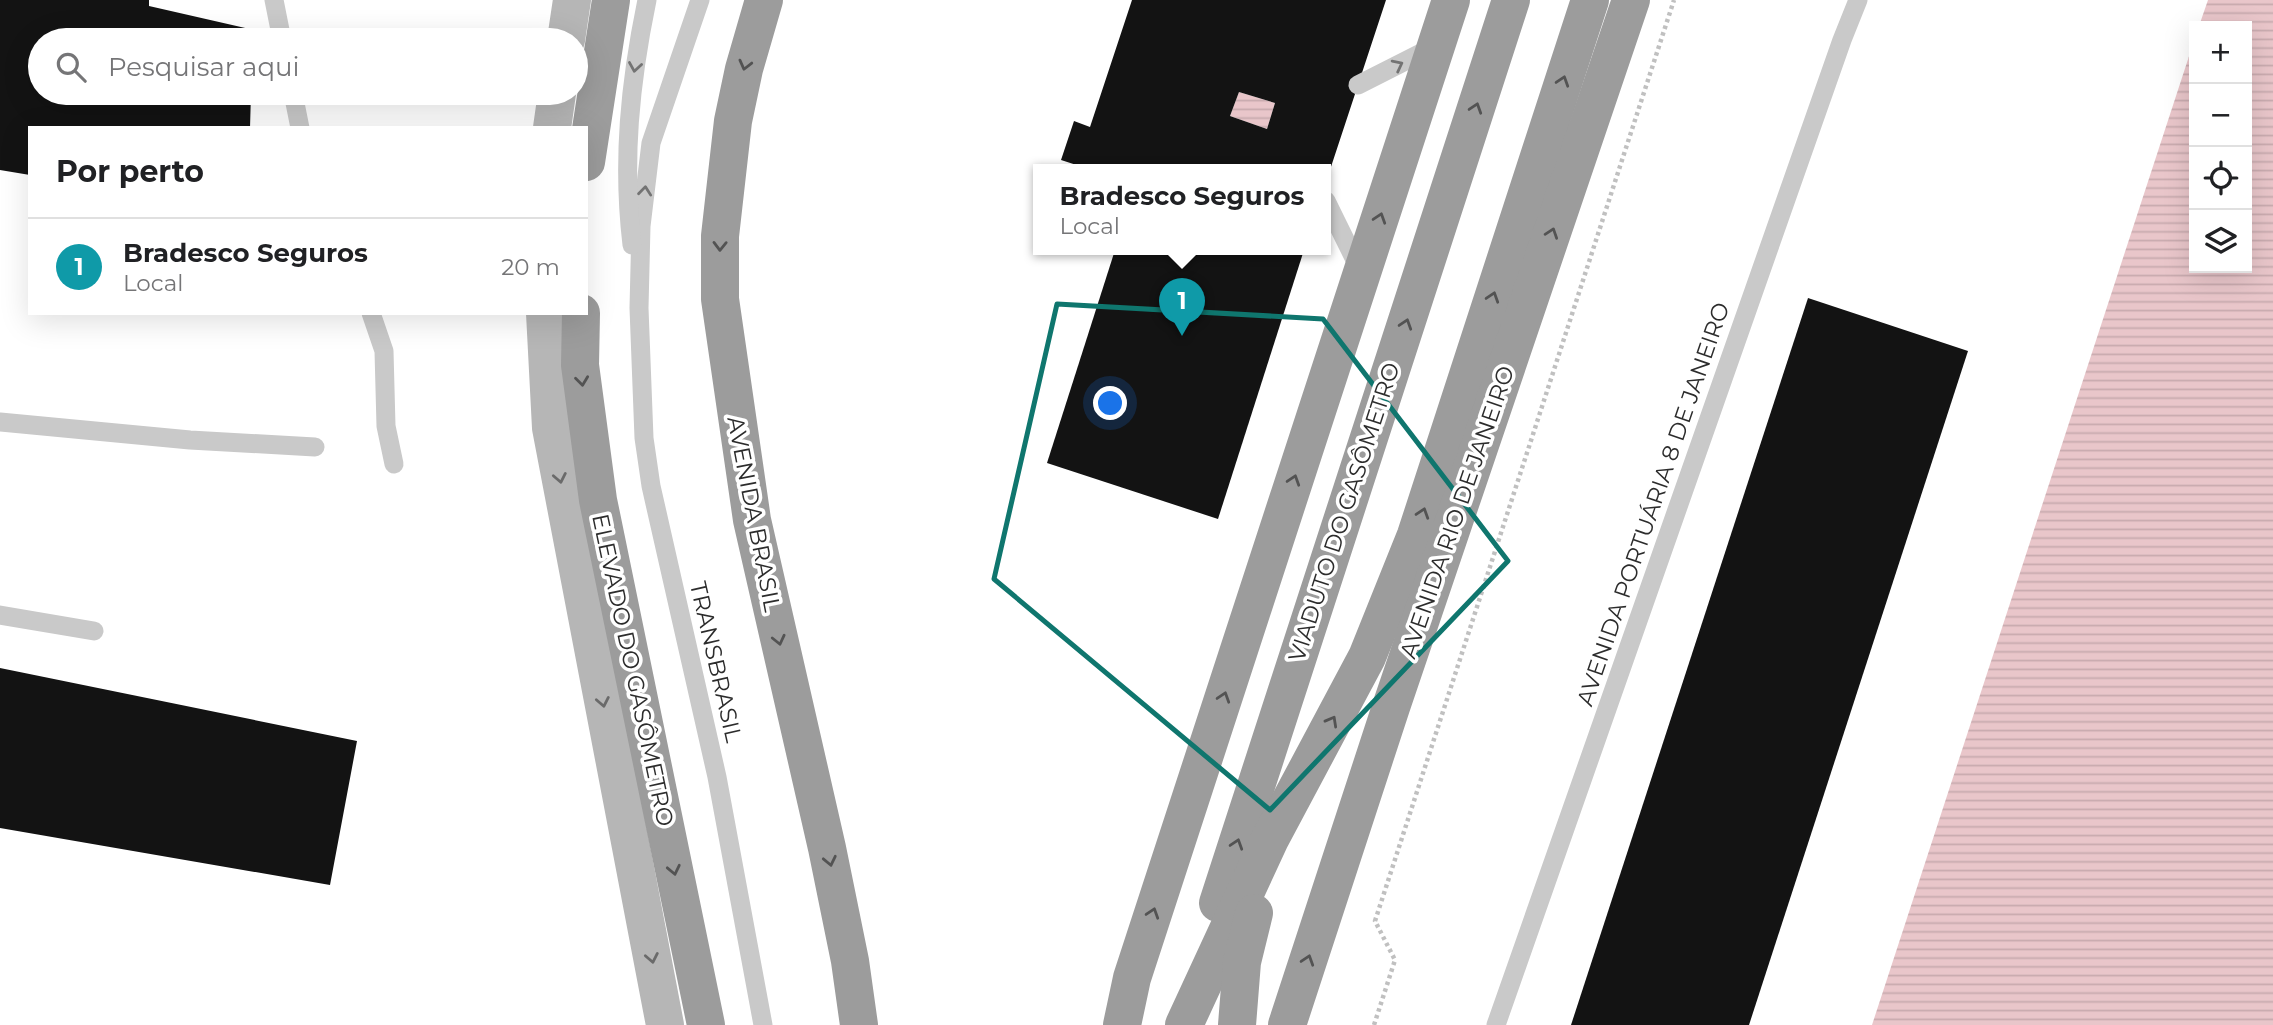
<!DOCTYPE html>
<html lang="pt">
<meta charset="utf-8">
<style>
body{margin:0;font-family:Montserrat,sans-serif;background:#f6f6f6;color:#202124}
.controls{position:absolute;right:21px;top:21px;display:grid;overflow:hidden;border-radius:0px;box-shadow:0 7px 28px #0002}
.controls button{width:63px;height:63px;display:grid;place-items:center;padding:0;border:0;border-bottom:2px solid #e0e0e0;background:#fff;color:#202124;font:35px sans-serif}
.you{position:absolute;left:1111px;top:404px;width:24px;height:24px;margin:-18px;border:5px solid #fff;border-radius:50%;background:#1a73e8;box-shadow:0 0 0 10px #1a73e833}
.badge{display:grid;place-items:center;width:46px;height:46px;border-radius:50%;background:#7c3aed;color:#fff;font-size:23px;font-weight:700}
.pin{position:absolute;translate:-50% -58px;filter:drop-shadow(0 2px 4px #0008)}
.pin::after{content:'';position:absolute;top:37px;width:24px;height:21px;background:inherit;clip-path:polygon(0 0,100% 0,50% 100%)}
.popup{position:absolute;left:1033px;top:164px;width:298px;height:91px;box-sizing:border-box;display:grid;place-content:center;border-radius:0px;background:#fff;filter:drop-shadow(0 2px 5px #0005);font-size:23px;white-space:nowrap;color:#757577}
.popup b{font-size:26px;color:#202124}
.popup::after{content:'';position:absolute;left:50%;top:100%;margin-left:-14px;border:14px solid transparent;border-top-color:#fff}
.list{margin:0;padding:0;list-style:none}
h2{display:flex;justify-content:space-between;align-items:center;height:91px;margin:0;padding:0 28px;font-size:30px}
h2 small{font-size:23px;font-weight:400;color:#757577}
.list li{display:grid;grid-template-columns:46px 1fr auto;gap:21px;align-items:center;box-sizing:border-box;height:98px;padding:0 28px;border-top:2px solid #e0e0e0}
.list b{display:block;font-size:26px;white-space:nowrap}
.list p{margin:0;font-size:23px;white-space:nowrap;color:#757577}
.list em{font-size:23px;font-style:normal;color:#757577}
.icon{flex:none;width:38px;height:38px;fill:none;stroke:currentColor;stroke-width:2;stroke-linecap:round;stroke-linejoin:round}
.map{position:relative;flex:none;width:2273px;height:1025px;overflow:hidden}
.search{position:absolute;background:#fff;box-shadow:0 7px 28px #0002;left:28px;top:28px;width:560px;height:77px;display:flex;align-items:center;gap:18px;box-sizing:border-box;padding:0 24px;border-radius:38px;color:#757577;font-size:26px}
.panel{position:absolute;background:#fff;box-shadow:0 7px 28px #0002;left:28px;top:126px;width:560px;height:189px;border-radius:0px}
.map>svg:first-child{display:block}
.water{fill:url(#water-rules)}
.building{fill:#131313;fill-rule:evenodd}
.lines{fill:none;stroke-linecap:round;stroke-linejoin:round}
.path{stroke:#c0c0c0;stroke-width:4.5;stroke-dasharray:3.5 3.5;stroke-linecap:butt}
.service{stroke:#c9c9c9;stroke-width:19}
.secondary{stroke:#b6b6b6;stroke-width:38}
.trunk{stroke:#9c9c9c;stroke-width:38}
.oneway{stroke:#535353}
.oneway2{stroke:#737373}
.oneway3{stroke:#6a6a6a}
.marked{fill:none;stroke:#0f766e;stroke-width:5;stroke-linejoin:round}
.labels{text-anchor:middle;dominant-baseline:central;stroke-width:7;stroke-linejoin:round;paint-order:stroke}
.street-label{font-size:23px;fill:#2c2c2c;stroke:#fff}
</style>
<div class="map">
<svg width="2273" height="1025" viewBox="0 0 2273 1025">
<defs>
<pattern id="water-rules" width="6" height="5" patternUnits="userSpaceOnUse" patternTransform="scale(1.75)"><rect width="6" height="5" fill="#e9c6ca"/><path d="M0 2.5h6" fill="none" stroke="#c8aaae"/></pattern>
</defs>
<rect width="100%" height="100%" fill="#fff"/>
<g class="water">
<path d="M 2208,0 L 2273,0 L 2273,1025 L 1872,1025 L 2194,41 L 2194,268 L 2247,268 L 2247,26 L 2199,26 Z"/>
<path d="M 1239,92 L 1275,103 L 1267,129 L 1230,116 Z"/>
</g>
<g class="building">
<path d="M 0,0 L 149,0 L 149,6 L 254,30 L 254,40 L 40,40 L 40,93 L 251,93 L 250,128 L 30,128 L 30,175 L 0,170 Z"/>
<path d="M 1132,0 L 1386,0 L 1326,182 L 1326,170 L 1092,170 L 1061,160 L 1074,121 L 1090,127 ZM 1239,92 L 1275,103 L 1267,129 L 1230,116 Z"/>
<path d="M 1115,250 L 1304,250 L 1218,519 L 1047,463 Z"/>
<path d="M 1808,298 L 1968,351 L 1749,1025 L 1571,1025 Z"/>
<path d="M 0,668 L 357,741 L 330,885 L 0,828 Z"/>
</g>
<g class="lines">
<path class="path" d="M 1374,1025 L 1395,960 L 1375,921 L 1674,0"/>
<g class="service">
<path d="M 274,0 L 282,40"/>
<path d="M 700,0 L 651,143 L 641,226 L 639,308 L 644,438 L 651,486 L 717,777 L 763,1025"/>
<path d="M 1358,85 L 1435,46"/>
<path d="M 293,93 L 300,128"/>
<path d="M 1326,201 L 1361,272"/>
<path d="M 632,245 C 622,161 630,82 647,0"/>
<path d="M 371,313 L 384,351 L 386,426 L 394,464"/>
<path d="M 0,422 L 190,440 L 315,447"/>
<path d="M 0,615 L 94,631"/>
<path d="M 1496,1025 L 1842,40 L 1858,0"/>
</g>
<g class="secondary">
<path d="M 566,40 L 572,0"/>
<path d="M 552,128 L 557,93"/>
<path d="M 545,313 L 551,428 L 665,1025"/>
</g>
<g class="trunk">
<path d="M 764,0 L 744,69 L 733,121 L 720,236 L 720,299 L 752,520 L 827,848 L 850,961 L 859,1025"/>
<path d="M 586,162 L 611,0"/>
<path d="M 581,313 L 580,365 L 598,500 L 706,1025"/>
<path d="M 1218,903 L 1511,0"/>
<path d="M 1122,1025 L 1132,978 L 1451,0"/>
<path d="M 1184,1025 L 1270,839 L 1367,657 L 1416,535 L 1590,0"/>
<path d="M 1237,1025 L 1242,962 L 1254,913"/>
<path d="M 1287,1025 L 1391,707 L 1631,0"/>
</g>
</g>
<defs><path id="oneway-chevron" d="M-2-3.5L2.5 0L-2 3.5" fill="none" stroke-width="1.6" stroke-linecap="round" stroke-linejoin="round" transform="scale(1.75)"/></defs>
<g class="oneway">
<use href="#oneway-chevron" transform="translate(745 65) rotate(104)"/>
<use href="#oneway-chevron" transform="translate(1563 81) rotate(-72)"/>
<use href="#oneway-chevron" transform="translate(1476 108) rotate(-72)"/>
<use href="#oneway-chevron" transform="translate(1380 218) rotate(-72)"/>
<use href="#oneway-chevron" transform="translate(1552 233) rotate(-71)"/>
<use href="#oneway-chevron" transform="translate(720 246) rotate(91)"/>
<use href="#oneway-chevron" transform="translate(1493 297) rotate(-72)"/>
<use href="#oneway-chevron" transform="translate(1406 324) rotate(-72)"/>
<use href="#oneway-chevron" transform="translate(582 381) rotate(83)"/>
<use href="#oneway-chevron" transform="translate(1294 480) rotate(-72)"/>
<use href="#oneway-chevron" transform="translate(1423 513) rotate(-72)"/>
<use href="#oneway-chevron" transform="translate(779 640) rotate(77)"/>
<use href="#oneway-chevron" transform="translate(1224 697) rotate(-72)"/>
<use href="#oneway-chevron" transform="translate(1332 721) rotate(-61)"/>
<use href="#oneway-chevron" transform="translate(1237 844) rotate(-72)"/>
<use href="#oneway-chevron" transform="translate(830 861) rotate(78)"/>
<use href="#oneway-chevron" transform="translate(674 870) rotate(78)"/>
<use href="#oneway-chevron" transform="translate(1153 913) rotate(-72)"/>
<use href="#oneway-chevron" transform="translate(1308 960) rotate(-72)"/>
</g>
<g class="oneway2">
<use href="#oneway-chevron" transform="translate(1398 65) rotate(-27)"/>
<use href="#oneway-chevron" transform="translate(635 67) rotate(99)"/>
<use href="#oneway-chevron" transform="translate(645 191) rotate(-84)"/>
</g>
<g class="oneway3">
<use href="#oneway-chevron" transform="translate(560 478) rotate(79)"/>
<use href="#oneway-chevron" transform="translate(603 702) rotate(79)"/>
<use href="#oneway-chevron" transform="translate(652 958) rotate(79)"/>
</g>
<path class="marked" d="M 1057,304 L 1323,319 L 1508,561 L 1270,810 L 994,579 Z"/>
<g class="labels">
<g class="street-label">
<text transform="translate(1653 504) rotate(-71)">AVENIDA PORTUÁRIA 8 DE JANEIRO</text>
<text transform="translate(1344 512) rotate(-72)">VIADUTO DO GASÔMETRO</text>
<text transform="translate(1457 512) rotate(-71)">AVENIDA RIO DE JANEIRO</text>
<text transform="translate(754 514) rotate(79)">AVENIDA BRASIL</text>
<text transform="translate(716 662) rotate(77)">TRANSBRASIL</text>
<text transform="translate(633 670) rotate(78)">ELEVADO DO GASÔMETRO</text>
</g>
</g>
</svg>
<div class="controls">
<button>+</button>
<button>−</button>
<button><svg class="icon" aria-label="locate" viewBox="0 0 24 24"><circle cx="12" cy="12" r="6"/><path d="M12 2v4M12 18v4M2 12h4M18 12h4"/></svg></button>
<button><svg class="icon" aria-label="layers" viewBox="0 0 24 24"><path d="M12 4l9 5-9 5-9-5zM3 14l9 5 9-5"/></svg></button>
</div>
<div class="you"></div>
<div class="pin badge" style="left:1182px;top:336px;background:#0f9aa8">1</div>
<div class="popup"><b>Bradesco Seguros</b>Local</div>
<div class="search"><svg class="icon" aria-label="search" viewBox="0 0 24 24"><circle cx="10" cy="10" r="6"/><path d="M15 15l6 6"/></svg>Pesquisar aqui</div>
<section class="panel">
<h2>Por perto<small></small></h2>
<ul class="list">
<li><span class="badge" style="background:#0f9aa8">1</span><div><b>Bradesco Seguros</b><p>Local</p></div><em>20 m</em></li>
</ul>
</section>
</div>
